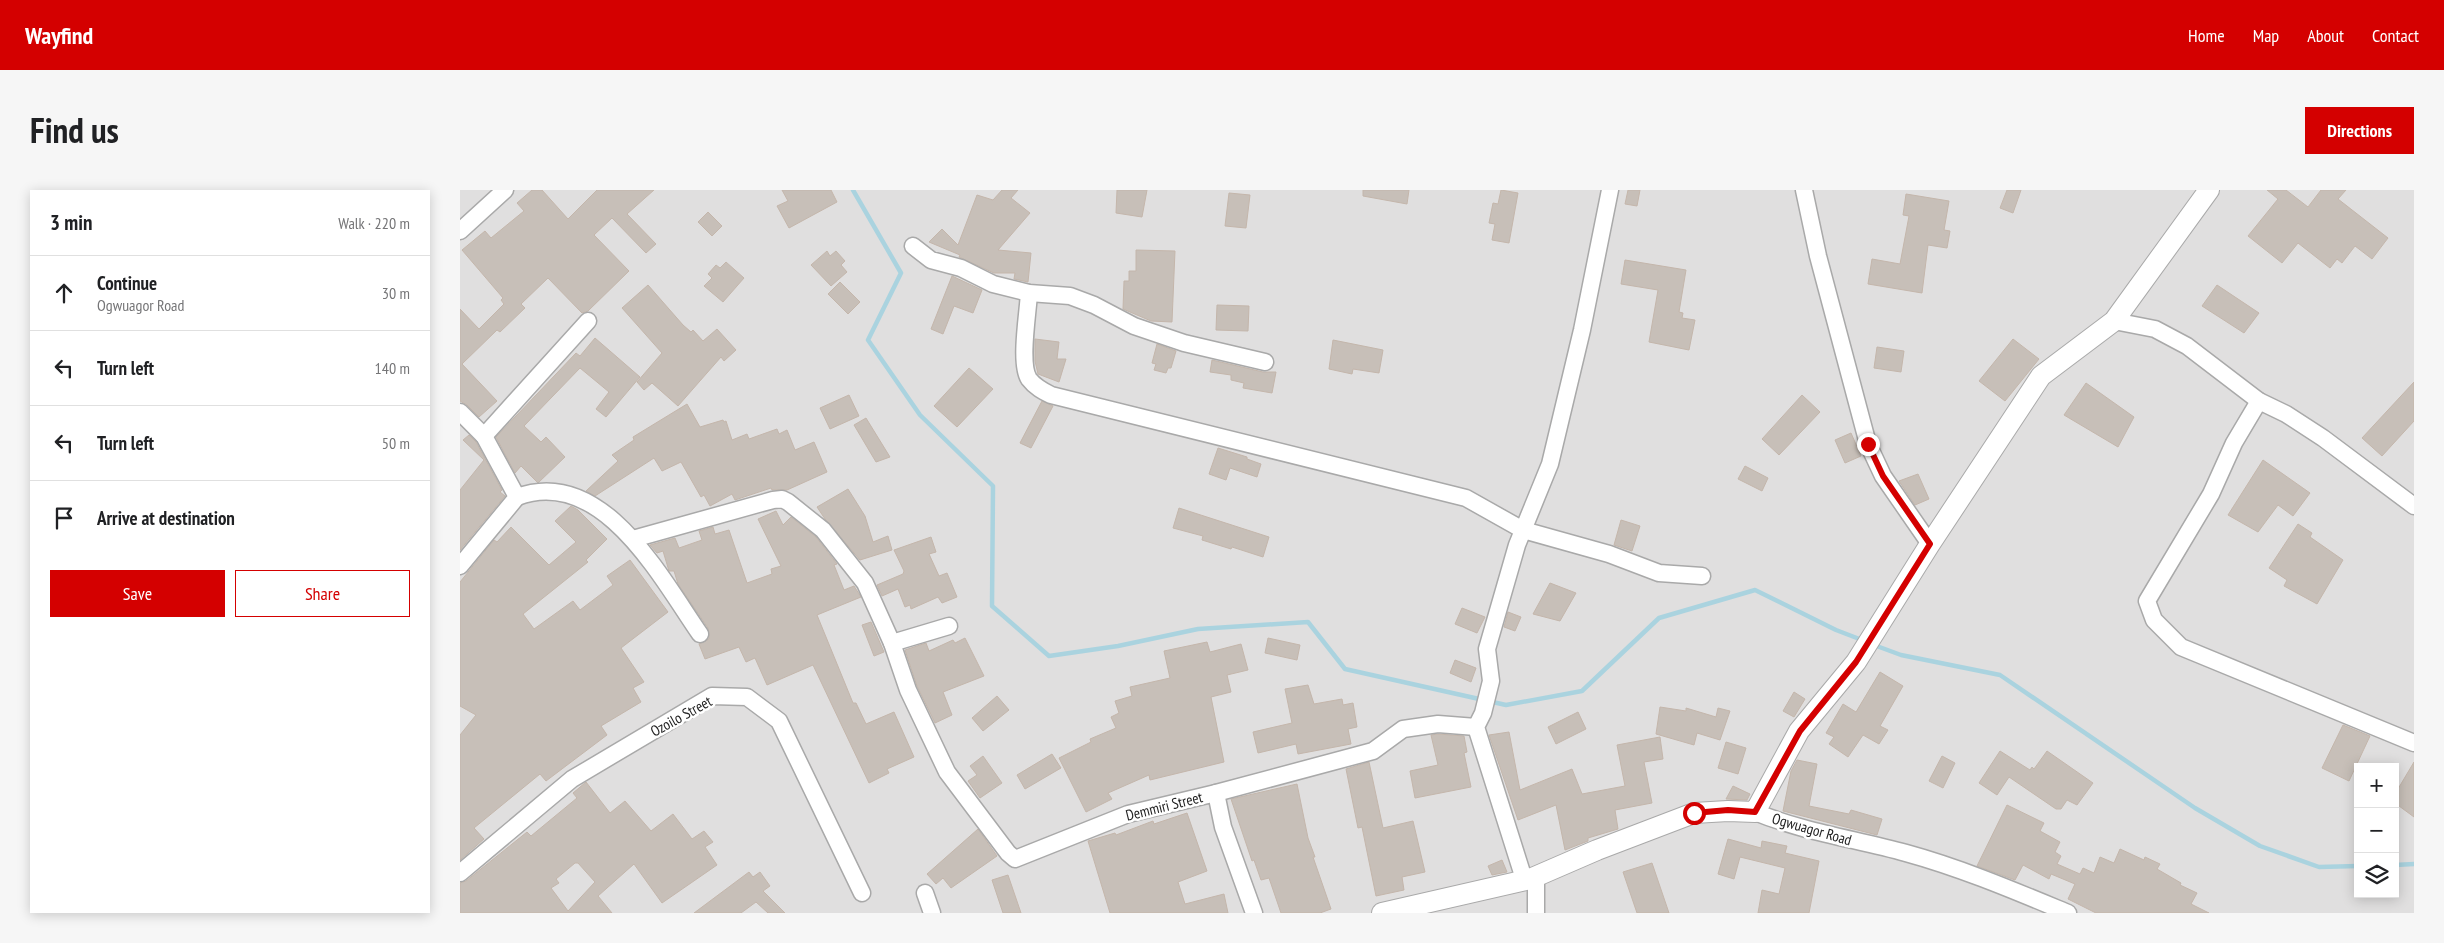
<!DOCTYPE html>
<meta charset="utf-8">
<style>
body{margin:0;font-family:"PT Sans Narrow",sans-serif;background:#f6f6f6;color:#202124}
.controls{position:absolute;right:15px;bottom:15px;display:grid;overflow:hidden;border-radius:0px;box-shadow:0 2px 12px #0003}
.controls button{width:45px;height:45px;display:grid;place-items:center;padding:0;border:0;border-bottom:1px solid #e0e0e0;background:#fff;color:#202124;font:25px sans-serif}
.stop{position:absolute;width:15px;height:15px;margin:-11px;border:4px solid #d40000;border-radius:50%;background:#fff}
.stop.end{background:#d40000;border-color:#fff;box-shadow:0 1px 5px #0008}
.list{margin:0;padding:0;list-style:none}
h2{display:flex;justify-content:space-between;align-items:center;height:65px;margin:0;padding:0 20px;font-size:21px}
h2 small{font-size:16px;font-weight:400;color:#757577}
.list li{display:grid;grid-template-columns:32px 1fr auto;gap:15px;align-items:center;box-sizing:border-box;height:75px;padding:0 20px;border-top:1px solid #e0e0e0}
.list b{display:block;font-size:19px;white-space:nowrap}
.list p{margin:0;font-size:16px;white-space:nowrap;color:#757577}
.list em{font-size:16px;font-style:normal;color:#757577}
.actions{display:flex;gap:10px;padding:15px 20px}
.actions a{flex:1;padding:11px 0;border:1px solid #d40000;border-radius:0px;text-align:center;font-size:18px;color:#d40000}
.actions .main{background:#d40000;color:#fff}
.icon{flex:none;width:28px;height:28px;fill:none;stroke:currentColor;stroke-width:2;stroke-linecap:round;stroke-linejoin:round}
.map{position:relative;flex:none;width:1954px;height:723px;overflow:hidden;border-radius:0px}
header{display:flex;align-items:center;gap:30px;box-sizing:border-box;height:70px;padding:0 25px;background:#d40000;color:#fff}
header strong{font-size:24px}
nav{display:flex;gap:28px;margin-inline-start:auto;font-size:18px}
.intro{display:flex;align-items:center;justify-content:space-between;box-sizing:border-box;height:120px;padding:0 30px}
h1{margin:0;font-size:35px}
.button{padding:12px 22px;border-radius:0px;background:#d40000;color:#fff;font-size:18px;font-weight:700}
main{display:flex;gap:30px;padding:0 30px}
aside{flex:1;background:#fff;border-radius:0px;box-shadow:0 2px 12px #0003}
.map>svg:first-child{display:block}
.residential{fill:#e0dfdf;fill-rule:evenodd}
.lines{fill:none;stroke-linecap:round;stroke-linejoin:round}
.stream{stroke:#aad3df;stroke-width:4.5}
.building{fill:#c7bfb8;stroke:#c4b6ab;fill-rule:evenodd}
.minor-casing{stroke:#a9a9a9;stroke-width:19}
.tertiary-casing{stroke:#a9a9a9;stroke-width:22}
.minor{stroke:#fff;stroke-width:16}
.tertiary{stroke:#fff;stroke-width:20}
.route{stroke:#d40000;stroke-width:6}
.labels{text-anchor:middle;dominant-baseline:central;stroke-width:5;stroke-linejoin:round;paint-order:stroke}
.street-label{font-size:15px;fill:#222;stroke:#fff}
</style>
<header>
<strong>Wayfind</strong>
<nav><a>Home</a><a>Map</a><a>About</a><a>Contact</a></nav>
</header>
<div class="intro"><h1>Find us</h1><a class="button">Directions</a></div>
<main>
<aside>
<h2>3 min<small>Walk · 220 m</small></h2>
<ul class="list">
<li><svg class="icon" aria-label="ahead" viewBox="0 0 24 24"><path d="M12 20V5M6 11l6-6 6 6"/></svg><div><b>Continue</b><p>Ogwuagor Road</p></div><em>30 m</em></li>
<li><svg class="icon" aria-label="left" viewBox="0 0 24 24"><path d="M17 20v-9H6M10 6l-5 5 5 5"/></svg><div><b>Turn left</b></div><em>140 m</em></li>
<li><svg class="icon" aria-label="left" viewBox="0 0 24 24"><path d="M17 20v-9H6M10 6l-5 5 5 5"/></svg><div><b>Turn left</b></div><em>50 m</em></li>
<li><svg class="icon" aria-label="arrive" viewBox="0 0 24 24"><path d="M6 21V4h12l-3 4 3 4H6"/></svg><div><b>Arrive at destination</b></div></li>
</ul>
<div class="actions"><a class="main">Save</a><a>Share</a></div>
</aside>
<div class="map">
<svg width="1954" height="723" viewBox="0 0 1954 723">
<rect width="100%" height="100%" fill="#f2efe9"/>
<path class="residential" d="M 0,0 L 1954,0 L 1954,723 L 0,723 ZM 1898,577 L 1935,577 L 1935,704 L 1898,704 Z"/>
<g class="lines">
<g class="stream">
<path d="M 393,0 L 441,83 L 408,150 L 460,225 L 533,296 L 532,416 L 589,466 L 658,456 L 738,439 L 848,432 L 885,479 L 1046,515 L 1122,501 L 1199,428 L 1295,400 L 1376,440 L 1402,450"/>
<path d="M 1414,455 L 1441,465 L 1540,485 L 1735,618 L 1800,656 L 1859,677 L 1898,676"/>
<path d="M 1935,675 L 1954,674"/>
</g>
</g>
<g class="building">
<path d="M 72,0 L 82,0 L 108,29 L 137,0 L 194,0 L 167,24 L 196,54 L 186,63 L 152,28 L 134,45 L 169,81 L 128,121 L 122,123 L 88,88 L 61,114 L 65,118 L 40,142 L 37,140 L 2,174 L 37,211 L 19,227 L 7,215 L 0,211 L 0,119 L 19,139 L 44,114 L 41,110 L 43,108 L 2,60 L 25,41 L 31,48 L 64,21 L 57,13 Z"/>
<path d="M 322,0 L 371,0 L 377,12 L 329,38 L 317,16 L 328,11 Z"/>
<path d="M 542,0 L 558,0 L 551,8 L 570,23 L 538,60 L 571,63 L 568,92 L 554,89 L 555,83 L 534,83 L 499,67 L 500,65 L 469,52 L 482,39 L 498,55 L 517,5 L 533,10 Z"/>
<path d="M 657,0 L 687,0 L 682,27 L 656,23 Z"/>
<path d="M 903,0 L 949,0 L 947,14 L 903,6 Z"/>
<path d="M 1041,0 L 1058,3 L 1049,53 L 1032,50 L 1035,34 L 1029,33 L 1033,13 L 1038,14 Z"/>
<path d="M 1168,0 L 1180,0 L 1177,16 L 1165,14 Z"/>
<path d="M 1547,0 L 1561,0 L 1553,23 L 1540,18 Z"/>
<path d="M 1807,0 L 1826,0 L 1848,17 L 1861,0 L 1886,0 L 1878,9 L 1928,48 L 1912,69 L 1895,56 L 1882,73 L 1877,69 L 1870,78 L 1838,53 L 1822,73 L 1788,46 L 1818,9 Z"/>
<path d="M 769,3 L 790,5 L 786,38 L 765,36 Z"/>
<path d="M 1446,4 L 1489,11 L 1484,40 L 1490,41 L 1487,58 L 1468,55 L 1462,103 L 1408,94 L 1412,69 L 1440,74 L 1449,26 L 1443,25 Z"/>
<path d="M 248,22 L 262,36 L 252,46 L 238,32 Z"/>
<path d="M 676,60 L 715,61 L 712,132 L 691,131 L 663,119 L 664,91 L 669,91 L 669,81 L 676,81 Z"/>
<path d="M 367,61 L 370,66 L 376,61 L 385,71 L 381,75 L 387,82 L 371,96 L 351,75 Z"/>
<path d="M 1165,70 L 1226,80 L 1219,122 L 1223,123 L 1222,128 L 1235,130 L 1229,160 L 1189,152 L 1198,100 L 1161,94 Z"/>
<path d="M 266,72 L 284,88 L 263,112 L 244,96 L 252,88 L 248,84 L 256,75 L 260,78 Z"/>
<path d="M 492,86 L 522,100 L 513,123 L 494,116 L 483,144 L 471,139 Z"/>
<path d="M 380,92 L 400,112 L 388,124 L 368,104 Z"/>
<path d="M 188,95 L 223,135 L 231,142 L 233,140 L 243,151 L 257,139 L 276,160 L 264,171 L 261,167 L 218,216 L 192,193 L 184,200 L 177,192 L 202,163 L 162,118 Z"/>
<path d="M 1757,95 L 1799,123 L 1784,143 L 1742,116 Z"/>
<path d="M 757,115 L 789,116 L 788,141 L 756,140 Z"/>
<path d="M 135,148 L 180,187 L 146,227 L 136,219 L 149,202 L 120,178 L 64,236 L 81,252 L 86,247 L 105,267 L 78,293 L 61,276 L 55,283 L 36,247 L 116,163 L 120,166 Z"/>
<path d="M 575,149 L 599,152 L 597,169 L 606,169 L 599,192 L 578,184 L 575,171 Z"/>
<path d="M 1553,149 L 1579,169 L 1545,211 L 1519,191 Z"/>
<path d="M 873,150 L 923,160 L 919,183 L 893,179 L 892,184 L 869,179 Z"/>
<path d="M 697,154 L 716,161 L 711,178 L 708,178 L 706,183 L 694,180 L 696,174 L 692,173 Z"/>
<path d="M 1417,157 L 1444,161 L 1441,182 L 1414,178 Z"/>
<path d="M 752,170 L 803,182 L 816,182 L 812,203 L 783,198 L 784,193 L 771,190 L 771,185 L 750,182 Z"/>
<path d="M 509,178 L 533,199 L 497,237 L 474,216 Z"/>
<path d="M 1954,192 L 1954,231 L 1922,266 L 1902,248 Z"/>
<path d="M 1626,193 L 1674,227 L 1658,257 L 1604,225 Z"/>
<path d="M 389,205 L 399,226 L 370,239 L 360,218 Z"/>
<path d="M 1342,205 L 1360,222 L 1319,265 L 1302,249 Z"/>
<path d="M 582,211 L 593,216 L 571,258 L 560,253 Z"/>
<path d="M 227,214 L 240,237 L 263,230 L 264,232 L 266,231 L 272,250 L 287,244 L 289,249 L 317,239 L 319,244 L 327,240 L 335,260 L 354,252 L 367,282 L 327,300 L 312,300 L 311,298 L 275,310 L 272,304 L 250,316 L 244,305 L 241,307 L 221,272 L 202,281 L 194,268 L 135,306 L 126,301 L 158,271 L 152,265 L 174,250 L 173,247 Z"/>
<path d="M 406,228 L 430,267 L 416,272 L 394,235 Z"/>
<path d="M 1391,243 L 1401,266 L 1385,273 L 1375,250 Z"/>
<path d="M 9,245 L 16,252 L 42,300 L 40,302 L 45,306 L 0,360 L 0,300 L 24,270 L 3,250 Z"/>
<path d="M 758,258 L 787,267 L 787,269 L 801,274 L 797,287 L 770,278 L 766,290 L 749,284 Z"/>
<path d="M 1803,270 L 1850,303 L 1833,326 L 1818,315 L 1798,342 L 1768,325 Z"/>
<path d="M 1285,276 L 1308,288 L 1302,301 L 1278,289 Z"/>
<path d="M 1458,284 L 1469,309 L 1455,315 L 1439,291 Z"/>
<path d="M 388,299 L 405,326 L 413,352 L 428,346 L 432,360 L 400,370 L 365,329 L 357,317 Z"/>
<path d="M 111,316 L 118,320 L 147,349 L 126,370 L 128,372 L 63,424 L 74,439 L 113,411 L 120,420 L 153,395 L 147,386 L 170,370 L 208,422 L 161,458 L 184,492 L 173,498 L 181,512 L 141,536 L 147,545 L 86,591 L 80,584 L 14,638 L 24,649 L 0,670 L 0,545 L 16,525 L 0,516 L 0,392 L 34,350 L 37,352 L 51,337 L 89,375 L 116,352 L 95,331 Z"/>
<path d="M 719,318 L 809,347 L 803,367 L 772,357 L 771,359 L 742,350 L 743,346 L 713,338 Z"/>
<path d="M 316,321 L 323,335 L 331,327 L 356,347 L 377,374 L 374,375 L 384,400 L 394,396 L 401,407 L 357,425 L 393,513 L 396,513 L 406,534 L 434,522 L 454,567 L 427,579 L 429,583 L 409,593 L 353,475 L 307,495 L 295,468 L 286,472 L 279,457 L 245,469 L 239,454 L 249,449 L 248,438 L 218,394 L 214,381 L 209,381 L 203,361 L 197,363 L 190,355 L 215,348 L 219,358 L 242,350 L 239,341 L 253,337 L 255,344 L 269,340 L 287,393 L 312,384 L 311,379 L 321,376 L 298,329 Z"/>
<path d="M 1161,330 L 1180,336 L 1172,361 L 1154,355 Z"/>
<path d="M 1838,334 L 1852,343 L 1850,347 L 1883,370 L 1857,414 L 1824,396 L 1827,390 L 1809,378 Z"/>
<path d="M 471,347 L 476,362 L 469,364 L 479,386 L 487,383 L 497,407 L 482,413 L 478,407 L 451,419 L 450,415 L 445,417 L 438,399 L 422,406 L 417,395 L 443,384 L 444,381 L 434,360 Z"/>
<path d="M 1090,393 L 1116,403 L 1100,431 L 1073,424 Z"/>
<path d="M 1002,418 L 1025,427 L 1017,443 L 995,434 Z"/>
<path d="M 1048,422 L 1061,427 L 1055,441 L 1044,437 Z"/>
<path d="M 411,432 L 424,462 L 414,466 L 402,435 Z"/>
<path d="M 505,448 L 524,486 L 483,502 L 492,525 L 475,533 L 457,496 L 445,460 L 466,453 L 469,461 L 493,450 L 495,453 Z"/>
<path d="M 808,448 L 840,455 L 837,470 L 805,463 Z"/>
<path d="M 747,452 L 750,462 L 781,454 L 788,480 L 767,485 L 771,502 L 751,507 L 764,572 L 690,590 L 689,585 L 648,603 L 652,609 L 626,622 L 599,568 L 631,552 L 630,549 L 656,538 L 651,527 L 659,523 L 655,511 L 672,506 L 670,497 L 710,488 L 704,461 Z"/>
<path d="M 995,470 L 1016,478 L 1011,492 L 990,483 Z"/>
<path d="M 1420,482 L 1443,496 L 1420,536 L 1428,540 L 1419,554 L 1403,545 L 1388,567 L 1369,554 L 1374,547 L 1366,543 L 1383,514 L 1396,522 Z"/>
<path d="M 848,495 L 854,514 L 882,509 L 883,515 L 893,513 L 897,537 L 888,539 L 891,554 L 838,564 L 836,554 L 798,563 L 793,542 L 832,533 L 825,499 Z"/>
<path d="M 1334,502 L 1345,509 L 1334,527 L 1323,521 Z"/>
<path d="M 537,506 L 549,520 L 523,541 L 512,528 Z"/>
<path d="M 1200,517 L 1226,521 L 1226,518 L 1256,527 L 1258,518 L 1270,521 L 1260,550 L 1237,543 L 1234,555 L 1196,544 Z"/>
<path d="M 1118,522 L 1126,539 L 1096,554 L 1088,537 Z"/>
<path d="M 1883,535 L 1910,546 L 1889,591 L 1862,578 Z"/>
<path d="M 1049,542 L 1060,600 L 1112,579 L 1122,604 L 1165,596 L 1157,555 L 1200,547 L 1203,569 L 1184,572 L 1192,613 L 1155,620 L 1158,639 L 1128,648 L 1128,651 L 1105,660 L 1096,615 L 1058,630 L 1029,545 Z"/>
<path d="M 978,544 L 1004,546 L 1007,562 L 1004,563 L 1011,597 L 955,608 L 950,581 L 978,575 L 971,545 Z"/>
<path d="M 1266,552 L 1286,558 L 1278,584 L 1258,578 Z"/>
<path d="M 1540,561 L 1570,580 L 1572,577 L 1574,579 L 1587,561 L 1633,593 L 1617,615 L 1607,610 L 1601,619 L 1596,619 L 1549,587 L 1537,605 L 1519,593 Z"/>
<path d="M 592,564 L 601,578 L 565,599 L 557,585 Z"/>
<path d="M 523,566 L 542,593 L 520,608 L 508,591 L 517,585 L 510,576 Z"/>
<path d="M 1482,566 L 1495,573 L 1483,598 L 1469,591 Z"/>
<path d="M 1337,570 L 1357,574 L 1349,616 L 1389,624 L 1391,620 L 1422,629 L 1417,645 L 1323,621 L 1331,581 Z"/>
<path d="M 909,572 L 923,638 L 953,631 L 965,682 L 942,687 L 944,700 L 916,706 L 902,637 L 898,638 L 886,579 Z"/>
<path d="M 1954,572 L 1954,627 L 1935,613 L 1935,604 Z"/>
<path d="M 126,592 L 150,623 L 165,611 L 191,641 L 213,624 L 232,649 L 244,641 L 253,652 L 245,657 L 257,675 L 202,713 L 174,674 L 138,706 L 152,723 L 0,723 L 0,693 L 6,691 L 67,642 L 71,646 L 117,608 L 113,603 ZM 115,673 L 118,673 L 135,692 L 108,721 L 91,698 L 99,693 L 96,689 Z"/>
<path d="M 837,594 L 848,648 L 855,667 L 853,667 L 871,719 L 860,723 L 821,723 L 809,688 L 801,690 L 794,670 L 792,671 L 771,609 Z"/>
<path d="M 1273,596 L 1290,604 L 1287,610 L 1266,609 Z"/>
<path d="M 1547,615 L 1584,633 L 1580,641 L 1600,652 L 1595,662 L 1601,666 L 1597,674 L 1620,684 L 1623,678 L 1634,683 L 1640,667 L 1654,673 L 1660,659 L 1684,670 L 1685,667 L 1700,674 L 1697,679 L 1721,693 L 1720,695 L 1737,703 L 1731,714 L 1749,723 L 1636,723 L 1608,709 L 1615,694 L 1591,684 L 1589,689 L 1563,675 L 1555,690 L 1517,676 Z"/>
<path d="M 727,623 L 747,681 L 718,692 L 725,714 L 764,704 L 768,723 L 650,723 L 628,651 L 655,643 L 656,645 L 693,631 L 694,634 Z"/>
<path d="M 518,639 L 537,666 L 491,698 L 483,688 L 476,694 L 467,684 Z"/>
<path d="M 1268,649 L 1301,658 L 1302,651 L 1327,656 L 1325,663 L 1359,671 L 1349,723 L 1298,723 L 1302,700 L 1319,704 L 1325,678 L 1280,667 L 1274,689 L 1258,684 Z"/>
<path d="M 1042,670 L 1047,682 L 1032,685 L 1028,676 Z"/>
<path d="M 1192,673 L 1209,723 L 1177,723 L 1163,682 Z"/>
<path d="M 289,682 L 293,687 L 300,682 L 310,696 L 303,701 L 325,723 L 308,723 L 296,712 L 281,723 L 234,723 Z"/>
<path d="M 548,685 L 561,723 L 543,723 L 532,690 Z"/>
</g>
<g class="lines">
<g class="minor-casing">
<g id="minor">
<path d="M 1344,0 L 1358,66 L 1408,254 L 1423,286 L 1470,354"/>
<path d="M 0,41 L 45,0"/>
<path d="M 453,56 L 471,70 L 501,78 L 533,94 L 569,103 L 610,106 L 634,115 L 674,136 L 724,153 L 805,172"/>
<path d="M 569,103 C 568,123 559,174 569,189 C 575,197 583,201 591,205 L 1006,308 L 1063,340 L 1149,364 L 1199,383 L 1242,386"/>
<path d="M 1654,131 L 1695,139 L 1727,156 L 1799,211 L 1826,224 L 1863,248 L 1954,316"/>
<path d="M 1799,211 L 1774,253 L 1751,304 L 1687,411 L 1694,430 L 1721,457 L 1954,553"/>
<path d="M 0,222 L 24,246 L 57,307 L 0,376"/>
<path d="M 24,246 L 128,131"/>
<path d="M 57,307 C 142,275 201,388 240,444"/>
<path d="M 173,349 L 313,310 L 322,309 L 328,312 L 363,340 L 405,393 L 432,453 L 448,500 L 487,582 L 548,663 L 555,669 L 668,624 L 756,603 L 763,637 L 794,723"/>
<path d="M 432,453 L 489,436"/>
<path d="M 756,603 L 913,561 L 943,539 L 978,534 L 1016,537"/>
<path d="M 1295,622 C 1344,642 1395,649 1446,663 C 1501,678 1555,701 1608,723"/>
<path d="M 0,683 L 112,589 L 252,506 L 287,507 L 319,531 L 402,703"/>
<path d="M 1076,687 L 1076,723"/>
<path d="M 1064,689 L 1016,537 L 1023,523 L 1031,491 L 1027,459 L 1057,355 L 1090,274 L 1122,140 L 1150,0"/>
<path d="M 465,703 L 472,723"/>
</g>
</g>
<g class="tertiary-casing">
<path id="tertiary" d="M 922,723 L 1070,689 L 1137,660 L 1234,623 L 1268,621 L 1295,622 L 1339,541 L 1396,472 L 1470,354 L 1581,186 L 1654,131 L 1749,0"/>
</g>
<use href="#minor" class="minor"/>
<use href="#tertiary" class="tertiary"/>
</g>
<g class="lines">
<path class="route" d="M 1234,623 L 1268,620 L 1295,622 L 1340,541 L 1396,472 L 1470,354 L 1423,286 L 1408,254"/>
</g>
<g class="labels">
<g class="street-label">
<text transform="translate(221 526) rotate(-29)">Ozoilo Street</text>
<text transform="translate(704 616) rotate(-14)">Demmiri Street</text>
<text transform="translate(1352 639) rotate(16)">Ogwuagor Road</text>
</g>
</g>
</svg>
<div class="controls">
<button>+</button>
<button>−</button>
<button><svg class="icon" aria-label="layers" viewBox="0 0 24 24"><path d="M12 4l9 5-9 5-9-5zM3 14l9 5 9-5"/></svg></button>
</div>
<div class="stop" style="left:1234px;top:623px"></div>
<div class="stop end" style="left:1408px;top:254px"></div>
</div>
</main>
